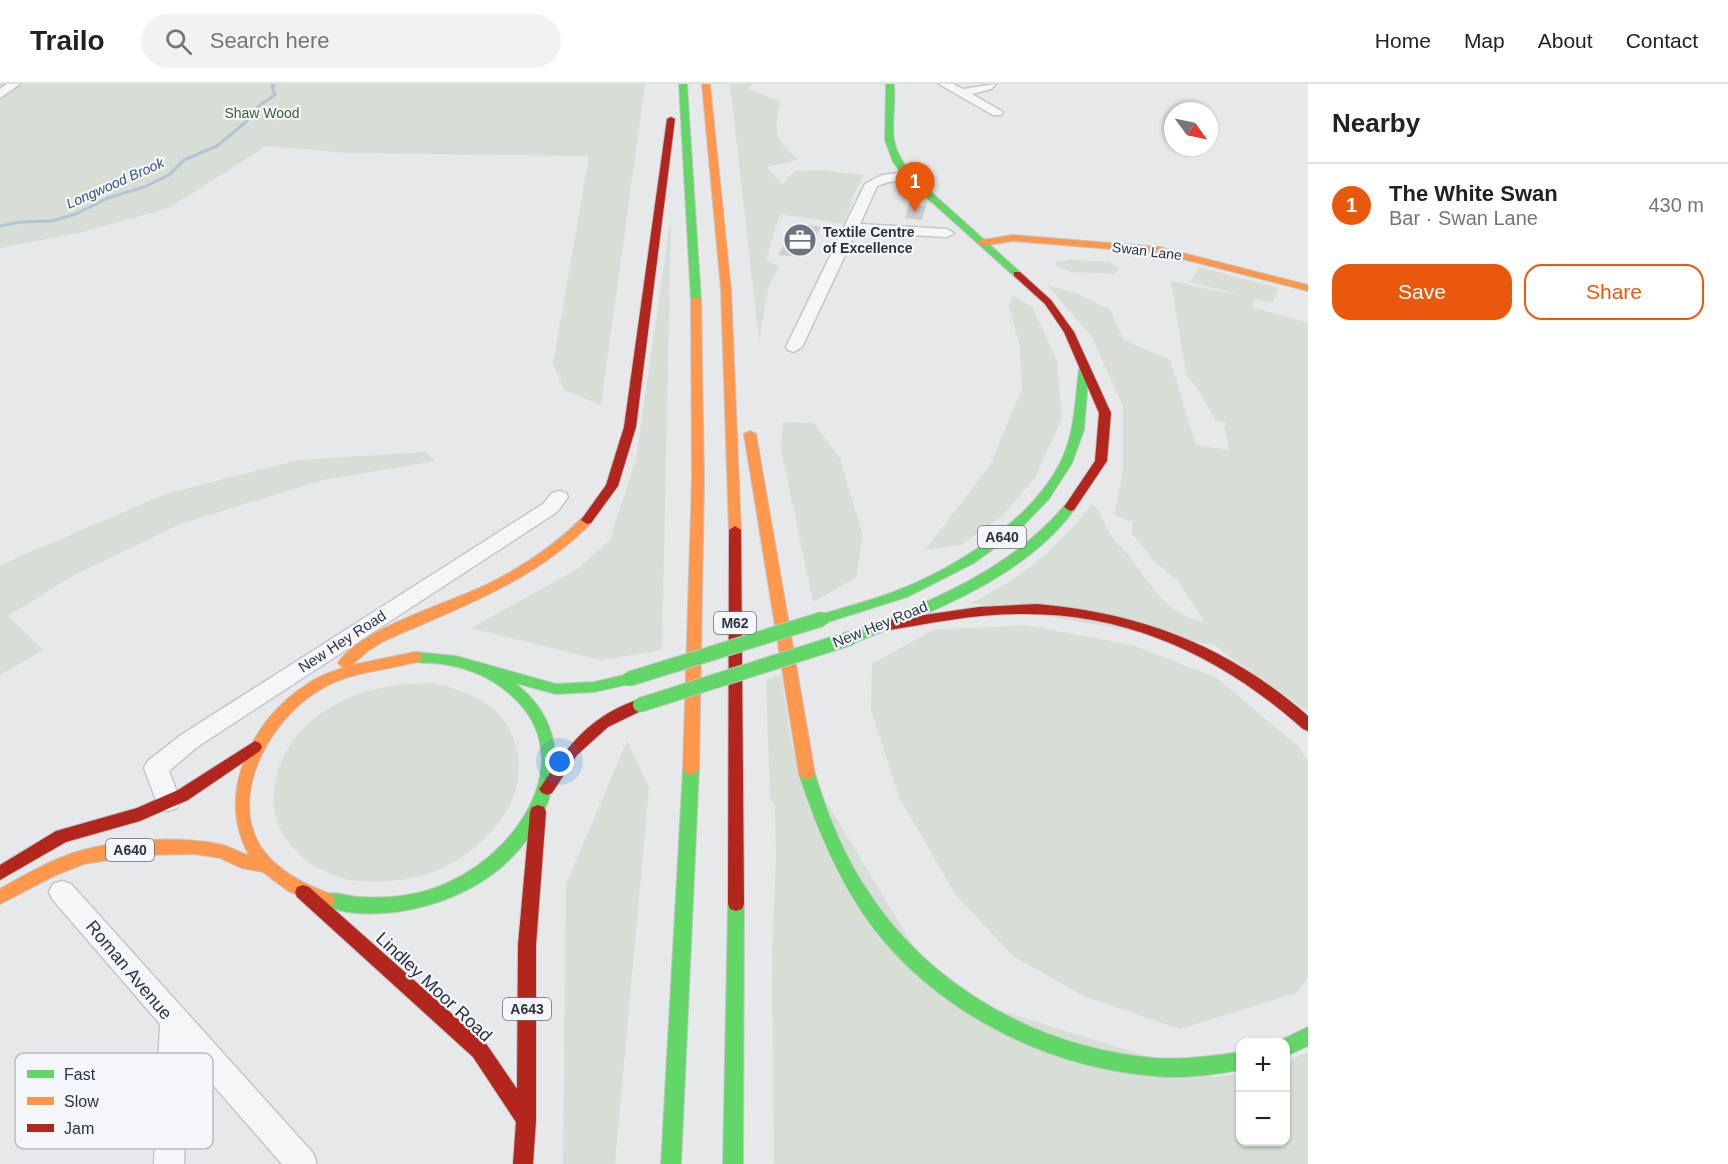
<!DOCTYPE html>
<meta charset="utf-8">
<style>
body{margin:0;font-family:Arial,sans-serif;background:#f2f2f2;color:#222}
.controls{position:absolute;right:18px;bottom:18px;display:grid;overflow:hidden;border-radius:12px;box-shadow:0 2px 4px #0004}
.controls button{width:54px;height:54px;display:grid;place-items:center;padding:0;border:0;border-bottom:2px solid #e0e0e0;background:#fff;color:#222;font:30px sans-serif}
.compass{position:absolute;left:1164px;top:18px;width:54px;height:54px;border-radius:50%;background:#fff;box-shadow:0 2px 4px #0004;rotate:123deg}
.you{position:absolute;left:560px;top:678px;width:21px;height:21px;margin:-15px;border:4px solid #fff;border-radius:50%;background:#1a73e8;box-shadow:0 0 0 9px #1a73e833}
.badge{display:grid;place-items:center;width:39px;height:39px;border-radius:50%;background:#ea580c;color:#fff;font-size:20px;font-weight:700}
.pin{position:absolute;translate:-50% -50px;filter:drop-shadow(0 2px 3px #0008)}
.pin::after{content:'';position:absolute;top:32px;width:21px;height:18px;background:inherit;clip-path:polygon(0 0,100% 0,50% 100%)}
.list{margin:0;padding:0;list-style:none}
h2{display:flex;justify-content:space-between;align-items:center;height:78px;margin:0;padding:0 24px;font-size:26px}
h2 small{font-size:20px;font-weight:400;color:#767676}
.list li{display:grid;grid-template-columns:39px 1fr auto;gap:18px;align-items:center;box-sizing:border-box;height:84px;padding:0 24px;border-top:2px solid #e0e0e0}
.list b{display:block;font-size:22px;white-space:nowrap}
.list p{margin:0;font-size:20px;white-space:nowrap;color:#767676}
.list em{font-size:20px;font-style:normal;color:#767676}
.actions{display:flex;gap:12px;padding:18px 24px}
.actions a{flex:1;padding:14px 0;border:2px solid #ea580c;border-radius:18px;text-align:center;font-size:21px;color:#ea580c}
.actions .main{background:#ea580c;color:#fff}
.icon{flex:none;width:33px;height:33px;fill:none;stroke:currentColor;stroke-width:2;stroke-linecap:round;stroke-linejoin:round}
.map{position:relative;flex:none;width:1308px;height:1080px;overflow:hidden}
header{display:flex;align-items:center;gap:36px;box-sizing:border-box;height:84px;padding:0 30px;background:#fff;border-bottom:2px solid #e0e0e0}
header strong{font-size:28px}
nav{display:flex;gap:33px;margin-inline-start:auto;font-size:21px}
.search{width:420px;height:54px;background:#f2f2f2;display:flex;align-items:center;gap:15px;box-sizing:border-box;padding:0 21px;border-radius:33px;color:#767676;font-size:22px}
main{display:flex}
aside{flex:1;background:#fff}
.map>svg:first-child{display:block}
.green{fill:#d6ded6}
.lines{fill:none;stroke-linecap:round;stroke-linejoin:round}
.stream{stroke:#b4c4d5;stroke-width:3}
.building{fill:#ced0d3}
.street-casing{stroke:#c4c6c8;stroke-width:3}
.fast-casing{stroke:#c4c6c8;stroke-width:2}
.slow-casing{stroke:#c4c6c8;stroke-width:2}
.jam-casing{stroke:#c4c6c8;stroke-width:2}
.street{fill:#f5f6f7;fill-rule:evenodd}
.fast{fill:#63d668;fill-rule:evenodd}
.slow{fill:#ff974d;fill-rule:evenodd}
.jam{fill:#b3261e;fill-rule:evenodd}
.fast-bridge-casing{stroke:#c2c5c8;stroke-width:16;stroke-linecap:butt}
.fast-bridge{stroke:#63d668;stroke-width:14}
.labels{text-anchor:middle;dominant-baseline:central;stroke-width:4.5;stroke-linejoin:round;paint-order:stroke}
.far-park-label{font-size:14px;fill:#3f6138;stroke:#f4f6f9}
.far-water-label{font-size:14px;font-style:italic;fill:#34527a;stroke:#f4f6f9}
.far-poi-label{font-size:14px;font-weight:bold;fill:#2b3445;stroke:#f4f6f9;text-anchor:start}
.far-street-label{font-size:14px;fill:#2b3445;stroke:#f4f6f9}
.shield{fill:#f4f6f9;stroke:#676e7b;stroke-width:1.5}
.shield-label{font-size:14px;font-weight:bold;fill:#2b3445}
.street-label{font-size:15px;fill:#2b3445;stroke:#f4f6f9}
.near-street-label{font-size:18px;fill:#2b3445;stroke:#f4f6f9}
.key{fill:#f4f6f9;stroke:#b8bcc3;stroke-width:1.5}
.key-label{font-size:16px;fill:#2b3445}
</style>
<header>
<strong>Trailo</strong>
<div class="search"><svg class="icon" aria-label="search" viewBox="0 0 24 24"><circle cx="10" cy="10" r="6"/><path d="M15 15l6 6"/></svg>Search here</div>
<nav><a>Home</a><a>Map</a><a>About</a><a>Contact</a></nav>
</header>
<main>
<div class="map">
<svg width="1308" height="1080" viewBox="0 0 1308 1080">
<rect width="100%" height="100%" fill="#e6e8ea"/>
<g class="green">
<path d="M 0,0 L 645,0 L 601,321 L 564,306 L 553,279 L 589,72 L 350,69 L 266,62 L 169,124 L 79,149 L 0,164 Z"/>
<path d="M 730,0 L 752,0 L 747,5 L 780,17 C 774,50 773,53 798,76 L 767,83 L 782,101 L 794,87 L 818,86 L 864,91 L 851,116 L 853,118 L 843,140 L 780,130 L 766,175 L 779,183 L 769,202 L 759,256 Z"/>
<path d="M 671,132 L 662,566 L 600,576 L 471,544 L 576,486 L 610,456 L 636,375 Z"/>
<path d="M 1071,176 L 1109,178 L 1119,184 L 1118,187 L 1113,190 L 1071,188 L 1056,181 L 1057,178 Z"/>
<path d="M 1199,183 L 1279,204 L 1272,219 L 1254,215 L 1252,223 L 1308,239 L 1308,628 L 1214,561 L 971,519 C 1025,492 1055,466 1092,420 C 1103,428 1103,441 1111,451 C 1117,460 1126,467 1132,476 C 1152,502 1169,534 1204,537 L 1177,496 L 1155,478 L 1132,450 L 1133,438 L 1114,431 L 1123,387 L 1123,322 L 1092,253 L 1047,201 L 1078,210 L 1110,226 L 1124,256 L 1170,276 L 1196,361 L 1229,366 L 1224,342 L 1226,339 L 1216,337 L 1198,305 L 1186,290 L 1171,197 L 1251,214 L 1190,198 Z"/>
<path d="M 1013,211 L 1033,224 L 1057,277 L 1062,334 L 1035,394 L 1001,433 L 961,461 L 925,466 L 990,381 L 1022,305 L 1020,263 L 1009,222 Z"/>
<path d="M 783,338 L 814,339 L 840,375 L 863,452 L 856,494 L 813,518 L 781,365 Z"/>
<path d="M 426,368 L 435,377 L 323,396 L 180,440 L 74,491 L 8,532 L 43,566 L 0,591 L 0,481 L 166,410 L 298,376 Z"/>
<path d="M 1025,541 L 1132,561 L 1217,594 L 1299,663 L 1308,679 L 1308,893 L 1296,909 L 1180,945 L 1086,913 L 1014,873 L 955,810 L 900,715 L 871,627 L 872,580 L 932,546 Z"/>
<path d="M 781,591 L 792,661 L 941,908 L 1213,993 L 1240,990 L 1240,1058 L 1286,1058 L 1286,978 L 1308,968 L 1308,1080 L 774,1080 L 772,872 L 776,773 L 775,720 L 770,716 L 766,596 Z"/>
<path d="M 434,599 C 455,605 475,610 492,624 C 504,633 512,648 516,662 C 531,716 486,764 440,785 C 413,797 379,800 351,796 C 341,795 330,789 321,785 C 310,781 304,775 296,767 C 253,726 277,658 323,628 C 359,604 392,600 434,599 Z"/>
<path d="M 627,657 L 649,703 L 615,1080 L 563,1080 L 566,800 Z"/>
</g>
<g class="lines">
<path class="stream" d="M 0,142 L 21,138 L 52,137 L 76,130 L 108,114 L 144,103 L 169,91 L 184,76 L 217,62 L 248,36 L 260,21 L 275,11 L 272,2 L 274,0"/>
</g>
<g class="building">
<path d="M 909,120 L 926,122 L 922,136 L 905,134 Z"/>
<path d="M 797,139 L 821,143 L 804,173 L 778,171 Z"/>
</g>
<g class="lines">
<g class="street-casing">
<g id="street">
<path d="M 7,0 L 20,0 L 0,14 L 0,5 Z"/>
<path d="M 939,0 L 953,0 L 963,5 L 996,0 L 991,5 L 972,10 L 1003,28 L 1001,31 L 993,31 Z"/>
<path d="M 908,88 L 913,89 L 914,92 L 913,95 L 889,98 L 877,102 L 860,140 L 947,145 L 954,149 L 947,153 L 856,148 L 802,263 L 794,268 L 788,266 L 786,263 L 865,100 L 882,91 Z"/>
<path d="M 559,407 L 566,409 L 568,413 L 557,428 L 197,663 L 169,687 L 180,717 L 177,724 L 168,727 L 159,724 L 144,684 L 148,677 L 181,651 L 543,420 L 552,409 Z"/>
<path d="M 62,797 L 71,800 L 313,1069 L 317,1080 L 282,1080 L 187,971 L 184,1080 L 154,1080 L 160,940 L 53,816 L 49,808 L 53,800 Z"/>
</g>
</g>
<g class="fast-casing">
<g id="fast">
<path d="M 679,0 L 687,0 L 701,216 L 696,219 L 691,216 Z"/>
<path d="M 886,0 L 894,0 C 897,42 883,52 911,90 L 1020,188 L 1020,192 L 1014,192 L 905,94 L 893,78 L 885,56 Z"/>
<path d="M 1084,282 L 1089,285 L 1084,346 L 1072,379 L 1049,415 L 1017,448 L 974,479 L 907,513 L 822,540 L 817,538 L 815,535 L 817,532 C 843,523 871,517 896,507 C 954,485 1032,436 1060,379 C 1075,350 1075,317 1079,285 Z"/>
<path d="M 1070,419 L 1076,423 C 1029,491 931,529 856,558 L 846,558 L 844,554 L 846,550 C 926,520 1010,487 1066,420 Z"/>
<path d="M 415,568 L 456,572 L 556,600 L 594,598 L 629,590 L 634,591 L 636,595 L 634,599 L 594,608 L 556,610 L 515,599 C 583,651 557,738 498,786 C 453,822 377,842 321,821 L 319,816 L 321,811 C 333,806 349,813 361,813 C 390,815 421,811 447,799 C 523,766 586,664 501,603 C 483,590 463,583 442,580 C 431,578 420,580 410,577 L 408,573 L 410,569 Z"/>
<path d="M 691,679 L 696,681 L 699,685 L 681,1080 L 661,1080 L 683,685 L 686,681 Z"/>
<path d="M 807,684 L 812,686 L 815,690 C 828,732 844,773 869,809 C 932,905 1041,964 1154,974 C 1183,976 1212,972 1240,968 L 1240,986 C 1212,991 1183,995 1154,992 C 1045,983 934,927 869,838 C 837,793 816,742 799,690 L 802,686 Z"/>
<path d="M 736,813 L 742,815 L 744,820 L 743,1080 L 723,1080 L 728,820 L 730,815 Z"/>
<path d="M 1308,943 L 1308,962 L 1286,972 L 1286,958 L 1279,958 L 1279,957 Z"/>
</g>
</g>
<g class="slow-casing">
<g id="slow">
<path d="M 702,0 L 710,0 L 731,205 L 741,446 L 735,450 L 729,446 L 721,205 Z"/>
<path d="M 1013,151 L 1159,163 L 1308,201 L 1308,207 L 1159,169 L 1013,157 L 982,162 L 977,159 L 982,156 Z"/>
<path d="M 696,213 L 701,216 L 704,396 L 699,685 L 696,689 L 691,691 L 686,689 L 683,685 L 692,396 L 691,216 Z"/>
<path d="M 750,347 L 756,350 L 815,690 L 812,694 L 807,696 L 802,694 L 799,690 L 744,350 Z"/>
<path d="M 587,432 L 593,436 L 591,439 C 534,498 458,524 384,557 L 368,567 L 352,581 L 415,568 L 420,569 L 422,573 L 420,577 C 383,588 350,586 315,609 C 270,638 228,711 261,763 C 278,788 306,801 333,811 L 335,816 L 333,821 L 327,823 L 288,807 L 263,788 L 242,784 L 220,774 L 195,770 L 139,771 L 84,780 L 54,792 L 0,820 L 0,805 C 26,790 54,774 83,766 C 125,755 176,752 219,760 C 230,762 239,769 249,771 C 215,711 251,636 306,601 C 317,593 330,588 343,584 L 338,579 C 358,546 448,519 484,502 C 521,484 554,462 583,433 Z"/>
</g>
</g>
<g class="jam-casing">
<g id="jam">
<path d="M 671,33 L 675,35 L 636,343 L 618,402 L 591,439 L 587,440 L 581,436 L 606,401 L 624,343 L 667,35 Z"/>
<path d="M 1014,188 L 1020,188 L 1051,216 L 1074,248 L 1111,329 L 1107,377 L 1074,426 L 1070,427 L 1064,423 L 1095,377 L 1099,329 L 1064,248 L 1045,220 L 1014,192 Z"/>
<path d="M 735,442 L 741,446 L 744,820 L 742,825 L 736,827 L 730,825 L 728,820 L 729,446 Z"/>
<path d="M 1037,520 C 1142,529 1228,562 1308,632 L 1308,647 L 1303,645 C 1222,573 1129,528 1019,530 C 973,530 928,540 883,547 L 876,542 L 883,537 L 979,523 Z"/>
<path d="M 640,615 L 645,617 L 647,621 L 645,625 L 608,643 L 577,671 L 552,709 L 547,711 L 542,709 L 539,705 L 542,701 C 569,660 591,631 640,615 Z"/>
<path d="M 255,657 L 260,659 L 262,663 L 260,667 L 188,716 L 140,737 L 66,758 L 0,796 L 0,781 L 56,747 L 137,724 L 178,706 Z"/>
<path d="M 538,721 L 544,723 L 546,728 L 536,861 L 536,1036 L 533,1080 L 513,1080 L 516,1038 L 473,973 L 297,813 L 295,808 L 297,803 L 303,801 L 309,803 L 487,961 L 517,1005 L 518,861 L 530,728 L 532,723 Z"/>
</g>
</g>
<use href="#street" class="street"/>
<use href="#fast" class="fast"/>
<use href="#slow" class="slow"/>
<use href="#jam" class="jam"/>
<g class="fast-bridge-casing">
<g id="fast-bridge">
<path d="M 629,595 L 822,535"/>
<path d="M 640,621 L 851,554"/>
</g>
</g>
<use href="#fast-bridge" class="fast-bridge"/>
</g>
<defs>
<g id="office-disc" transform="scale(1.725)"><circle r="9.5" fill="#6c737f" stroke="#f4f6f9"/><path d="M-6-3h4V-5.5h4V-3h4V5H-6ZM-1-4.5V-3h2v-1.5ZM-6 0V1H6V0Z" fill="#fff"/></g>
</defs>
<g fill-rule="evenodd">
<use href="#office-disc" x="800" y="156"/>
</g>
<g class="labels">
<g class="far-park-label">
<text x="262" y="29">Shaw Wood</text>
</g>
<g class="far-water-label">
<text transform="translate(115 99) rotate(-24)">Longwood Brook</text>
</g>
<g class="far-poi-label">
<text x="823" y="148">Textile Centre<tspan x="823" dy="16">of Excellence</tspan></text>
</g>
<g class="far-street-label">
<text transform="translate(1147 167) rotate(7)">Swan Lane</text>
</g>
<g class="shield">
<rect x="978" y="442" width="48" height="22" rx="4.5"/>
<rect x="714" y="528" width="42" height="22" rx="4.5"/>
<rect x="106" y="755" width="48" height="22" rx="4.5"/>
<rect x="503" y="914" width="48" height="22" rx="4.5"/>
</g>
<g class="shield-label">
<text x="1002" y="453">A640</text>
<text x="735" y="539">M62</text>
<text x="130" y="766">A640</text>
<text x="527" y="925">A643</text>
</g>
<g class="street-label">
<text transform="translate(880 540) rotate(-22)">New Hey Road</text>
<text transform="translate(342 557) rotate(-33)">New Hey Road</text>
</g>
<g class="near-street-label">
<text transform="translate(129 886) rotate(50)">Roman Avenue</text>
<text transform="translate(434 903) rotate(43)">Lindley Moor Road</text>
</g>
</g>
<rect x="15" y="969" width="198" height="96" rx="9" class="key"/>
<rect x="27" y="986" width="27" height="8" fill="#63d668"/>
<rect x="27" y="1013" width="27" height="8" fill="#ff974d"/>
<rect x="27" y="1040" width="27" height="8" fill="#b3261e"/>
<g class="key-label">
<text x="64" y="996">Fast</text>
<text x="64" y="1023">Slow</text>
<text x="64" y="1050">Jam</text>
</g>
</svg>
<div class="controls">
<button>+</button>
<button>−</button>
</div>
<svg class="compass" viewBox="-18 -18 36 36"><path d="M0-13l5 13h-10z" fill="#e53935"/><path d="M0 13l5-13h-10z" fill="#767676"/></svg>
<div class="you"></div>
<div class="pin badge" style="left:915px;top:128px">1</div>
</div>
<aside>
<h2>Nearby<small></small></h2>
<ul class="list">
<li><span class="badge">1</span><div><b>The White Swan</b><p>Bar · Swan Lane</p></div><em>430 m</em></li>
</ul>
<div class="actions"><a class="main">Save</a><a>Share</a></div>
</aside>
</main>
